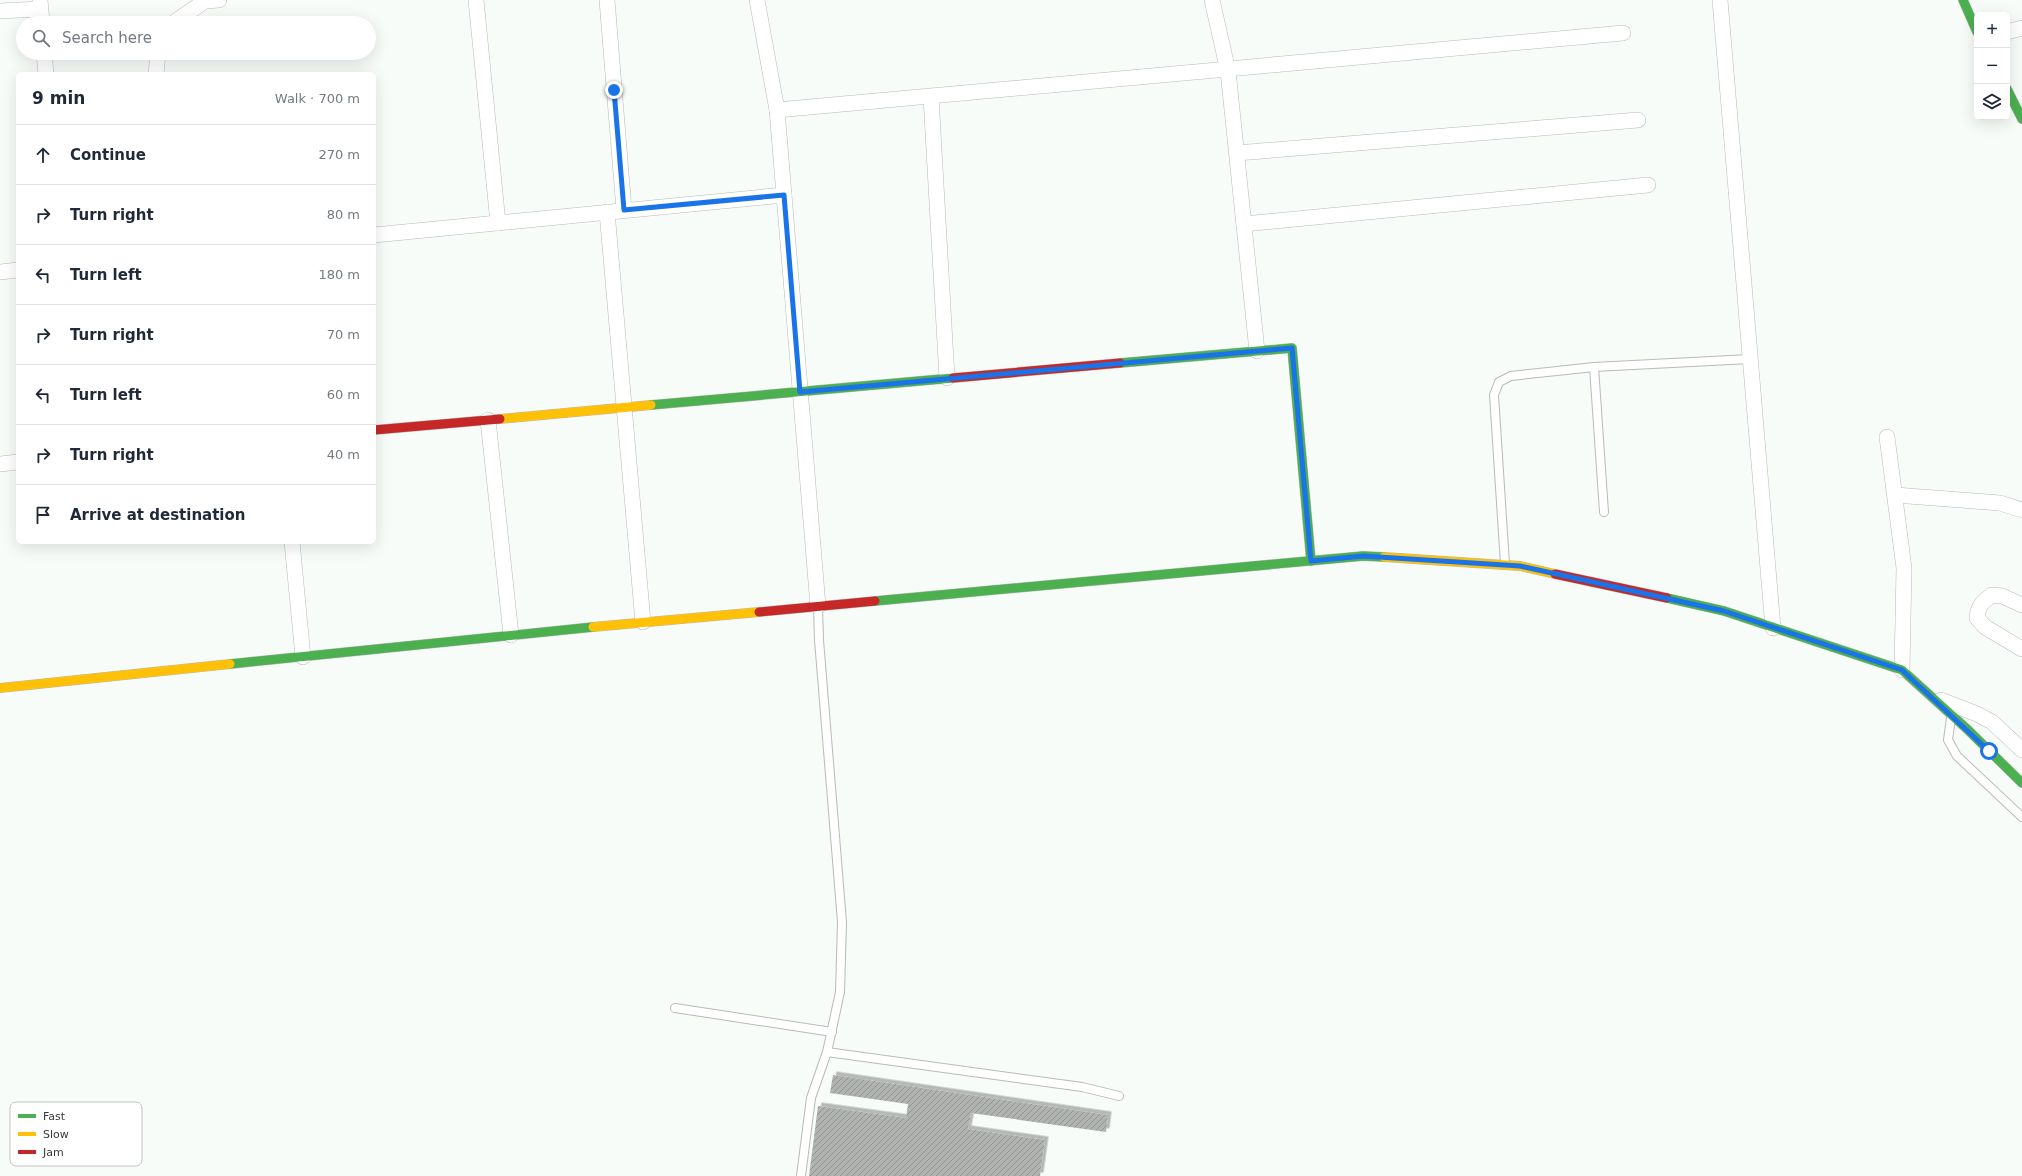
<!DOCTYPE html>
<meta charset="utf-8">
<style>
body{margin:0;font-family:"DejaVu Sans",sans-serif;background:#f2f2f3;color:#1f2937}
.controls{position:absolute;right:12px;top:12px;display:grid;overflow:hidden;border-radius:6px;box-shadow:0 4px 16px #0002}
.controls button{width:36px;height:36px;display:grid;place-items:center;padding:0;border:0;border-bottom:1px solid #e0e1e3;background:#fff;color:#1f2937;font:20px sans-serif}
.stop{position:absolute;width:12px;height:12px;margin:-9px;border:3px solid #1a73e8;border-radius:50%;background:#fff}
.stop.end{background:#1a73e8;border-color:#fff;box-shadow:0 1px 4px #0008}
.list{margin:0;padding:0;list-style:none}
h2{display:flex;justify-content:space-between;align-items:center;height:52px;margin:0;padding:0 16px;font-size:17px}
h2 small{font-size:13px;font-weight:400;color:#747a83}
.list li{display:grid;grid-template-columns:26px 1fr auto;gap:12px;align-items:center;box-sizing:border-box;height:60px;padding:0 16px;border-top:1px solid #e0e1e3}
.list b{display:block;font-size:15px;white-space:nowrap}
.list em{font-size:13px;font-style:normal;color:#747a83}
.icon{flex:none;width:22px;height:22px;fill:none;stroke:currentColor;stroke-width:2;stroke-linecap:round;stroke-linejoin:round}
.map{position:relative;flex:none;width:2022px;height:1176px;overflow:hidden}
.search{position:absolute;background:#fff;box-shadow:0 4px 16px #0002;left:16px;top:16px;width:360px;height:44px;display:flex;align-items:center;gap:10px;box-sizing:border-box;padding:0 14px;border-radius:22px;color:#747a83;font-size:15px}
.panel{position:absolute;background:#fff;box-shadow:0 4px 16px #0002;left:16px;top:72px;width:360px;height:472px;border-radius:6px}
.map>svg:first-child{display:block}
.building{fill:url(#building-hatch);filter:url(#shadow)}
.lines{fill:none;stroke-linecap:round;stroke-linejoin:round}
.lane-casing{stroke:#b8bbb8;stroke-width:10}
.street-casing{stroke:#b8bbb8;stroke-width:16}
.fast-casing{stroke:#b8bbb8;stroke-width:10}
.slow-casing{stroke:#b8bbb8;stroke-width:10}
.jam-casing{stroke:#b8bbb8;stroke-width:10}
.lane{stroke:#fefffe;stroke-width:8}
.street{stroke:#fefffe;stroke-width:15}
.fast{stroke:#4caf50;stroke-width:9}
.slow{stroke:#ffc107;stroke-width:9}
.jam{stroke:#c62828;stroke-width:9}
.route{stroke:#1a73e8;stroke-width:5}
.key{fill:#fff;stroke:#c2c3c3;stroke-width:1}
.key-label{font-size:11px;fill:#353836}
</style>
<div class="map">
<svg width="2022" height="1176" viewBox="0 0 2022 1176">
<defs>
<pattern id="building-hatch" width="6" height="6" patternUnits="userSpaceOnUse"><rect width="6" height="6" fill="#b0b3b0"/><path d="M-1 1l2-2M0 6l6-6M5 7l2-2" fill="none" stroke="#909390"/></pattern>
<filter id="shadow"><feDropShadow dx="3.5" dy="-3.5" stdDeviation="0" flood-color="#0004"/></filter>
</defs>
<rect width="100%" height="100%" fill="#f7fcf8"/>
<path class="building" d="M 833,1075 L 1108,1115 L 1106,1132 L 971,1113 L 968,1129 L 1045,1140 L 1040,1176 L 809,1176 L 818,1106 L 906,1118 L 908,1104 L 830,1093 Z"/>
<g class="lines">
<g class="lane-casing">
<g id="lane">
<path d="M 1594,367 L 1604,512"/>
<path d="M 1505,564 L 1494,395 L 1499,382 L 1511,376 L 1594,367 L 1750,359"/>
<path d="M 1951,718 L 1948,740 L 1957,756 L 2022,817"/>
<path d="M 675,1008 L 832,1032"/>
<path d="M 827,1052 L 1082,1087 L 1119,1096"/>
<path d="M 801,1176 L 811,1098 L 827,1052 L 840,992 L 842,922 L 819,640 L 818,607"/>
</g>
</g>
<g class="street-casing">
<g id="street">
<path d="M 40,0 L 42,23"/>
<path d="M 476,0 L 498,223"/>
<path d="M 607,0 L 624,210"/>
<path d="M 757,0 L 777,110 L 818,606"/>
<path d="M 1212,0 L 1228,71 L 1257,351"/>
<path d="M 1720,0 L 1773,628"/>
<path d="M 0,11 L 40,9"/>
<path d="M 173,23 L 205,1 L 219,0"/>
<path d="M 2007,32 L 2022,28"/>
<path d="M 44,53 L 46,74"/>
<path d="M 156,74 L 158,53"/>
<path d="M 931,97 L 947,378"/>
<path d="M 777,110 L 1623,33"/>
<path d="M 1237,153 L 1638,120"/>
<path d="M 607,212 L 643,622"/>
<path d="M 1244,224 L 1648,185"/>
<path d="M 374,235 L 784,195"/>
<path d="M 0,272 L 18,270"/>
<path d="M 488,420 L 511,635"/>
<path d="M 1887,437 L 1904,568 L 1902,670"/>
<path d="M 0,464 L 18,462"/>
<path d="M 1895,495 L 2000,503 L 2022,510"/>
<path d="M 292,542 L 303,657"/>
<path d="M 2022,605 L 2002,596 L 1992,595 C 1982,602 1978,606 1977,618 L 1985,627 L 2022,649"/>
<path d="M 1941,700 L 1977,714 L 1992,722 L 2022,750"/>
</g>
</g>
<g class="fast-casing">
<g id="fast">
<path d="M 1963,0 L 1977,32"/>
<path d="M 2007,89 L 2022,119"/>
<path d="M 1120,363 L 1292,348 L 1311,561"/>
<path d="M 651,405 L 953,378"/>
<path d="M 1667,598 L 1724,611 L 1902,670 L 1967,729 L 2022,783"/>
<path d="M 875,601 L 1363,556 L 1384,557"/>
<path d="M 230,664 L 593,627"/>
</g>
</g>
<g class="slow-casing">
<g id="slow">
<path d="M 500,419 L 651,405"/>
<path d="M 1384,557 L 1520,566 L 1555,574"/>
<path d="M 593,627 L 759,612"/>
<path d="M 0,688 L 230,664"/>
</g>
</g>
<g class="jam-casing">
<g id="jam">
<path d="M 953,378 L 1120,363"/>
<path d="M 374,430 L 500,419"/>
<path d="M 1555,574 L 1667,598"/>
<path d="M 759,612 L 875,601"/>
</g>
</g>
<use href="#lane" class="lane"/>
<use href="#street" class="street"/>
<use href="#fast" class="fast"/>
<use href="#slow" class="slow"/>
<use href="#jam" class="jam"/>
</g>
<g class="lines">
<path class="route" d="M 614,90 L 624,210 L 784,195 L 800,392 L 1292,348 L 1311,561 L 1363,556 L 1520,566 L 1724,611 L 1902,670 L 1989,751"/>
</g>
<rect x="10" y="1102" width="132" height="64" rx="6" class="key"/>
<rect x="18" y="1114" width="18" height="4" fill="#4caf50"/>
<rect x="18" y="1132" width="18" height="4" fill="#ffc107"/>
<rect x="18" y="1150" width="18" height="4" fill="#c62828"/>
<g class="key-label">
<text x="43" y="1120">Fast</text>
<text x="43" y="1138">Slow</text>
<text x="43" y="1156">Jam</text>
</g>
</svg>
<div class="controls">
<button>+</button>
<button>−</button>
<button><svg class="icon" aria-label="layers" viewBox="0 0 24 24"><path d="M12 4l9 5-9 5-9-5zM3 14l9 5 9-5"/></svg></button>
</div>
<div class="stop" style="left:1989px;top:751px"></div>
<div class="stop end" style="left:614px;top:90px"></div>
<div class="search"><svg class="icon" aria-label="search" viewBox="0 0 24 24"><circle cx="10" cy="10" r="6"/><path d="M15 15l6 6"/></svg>Search here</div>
<section class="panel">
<h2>9 min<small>Walk · 700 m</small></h2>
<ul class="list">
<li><svg class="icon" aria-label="ahead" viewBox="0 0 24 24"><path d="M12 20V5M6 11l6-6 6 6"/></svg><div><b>Continue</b></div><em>270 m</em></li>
<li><svg class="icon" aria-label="right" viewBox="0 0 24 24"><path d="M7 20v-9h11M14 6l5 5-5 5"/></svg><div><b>Turn right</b></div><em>80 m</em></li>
<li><svg class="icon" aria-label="left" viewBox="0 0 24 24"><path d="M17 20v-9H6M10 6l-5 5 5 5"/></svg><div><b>Turn left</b></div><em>180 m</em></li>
<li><svg class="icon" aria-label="right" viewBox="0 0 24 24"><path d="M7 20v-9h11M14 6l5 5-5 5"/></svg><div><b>Turn right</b></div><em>70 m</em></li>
<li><svg class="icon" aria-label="left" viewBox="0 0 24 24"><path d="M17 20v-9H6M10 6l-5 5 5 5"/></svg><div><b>Turn left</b></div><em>60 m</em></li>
<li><svg class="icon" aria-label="right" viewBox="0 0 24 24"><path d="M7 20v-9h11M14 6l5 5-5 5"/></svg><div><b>Turn right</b></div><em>40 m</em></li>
<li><svg class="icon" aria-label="arrive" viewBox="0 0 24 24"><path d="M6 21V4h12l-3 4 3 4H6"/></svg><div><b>Arrive at destination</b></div></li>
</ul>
</section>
</div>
